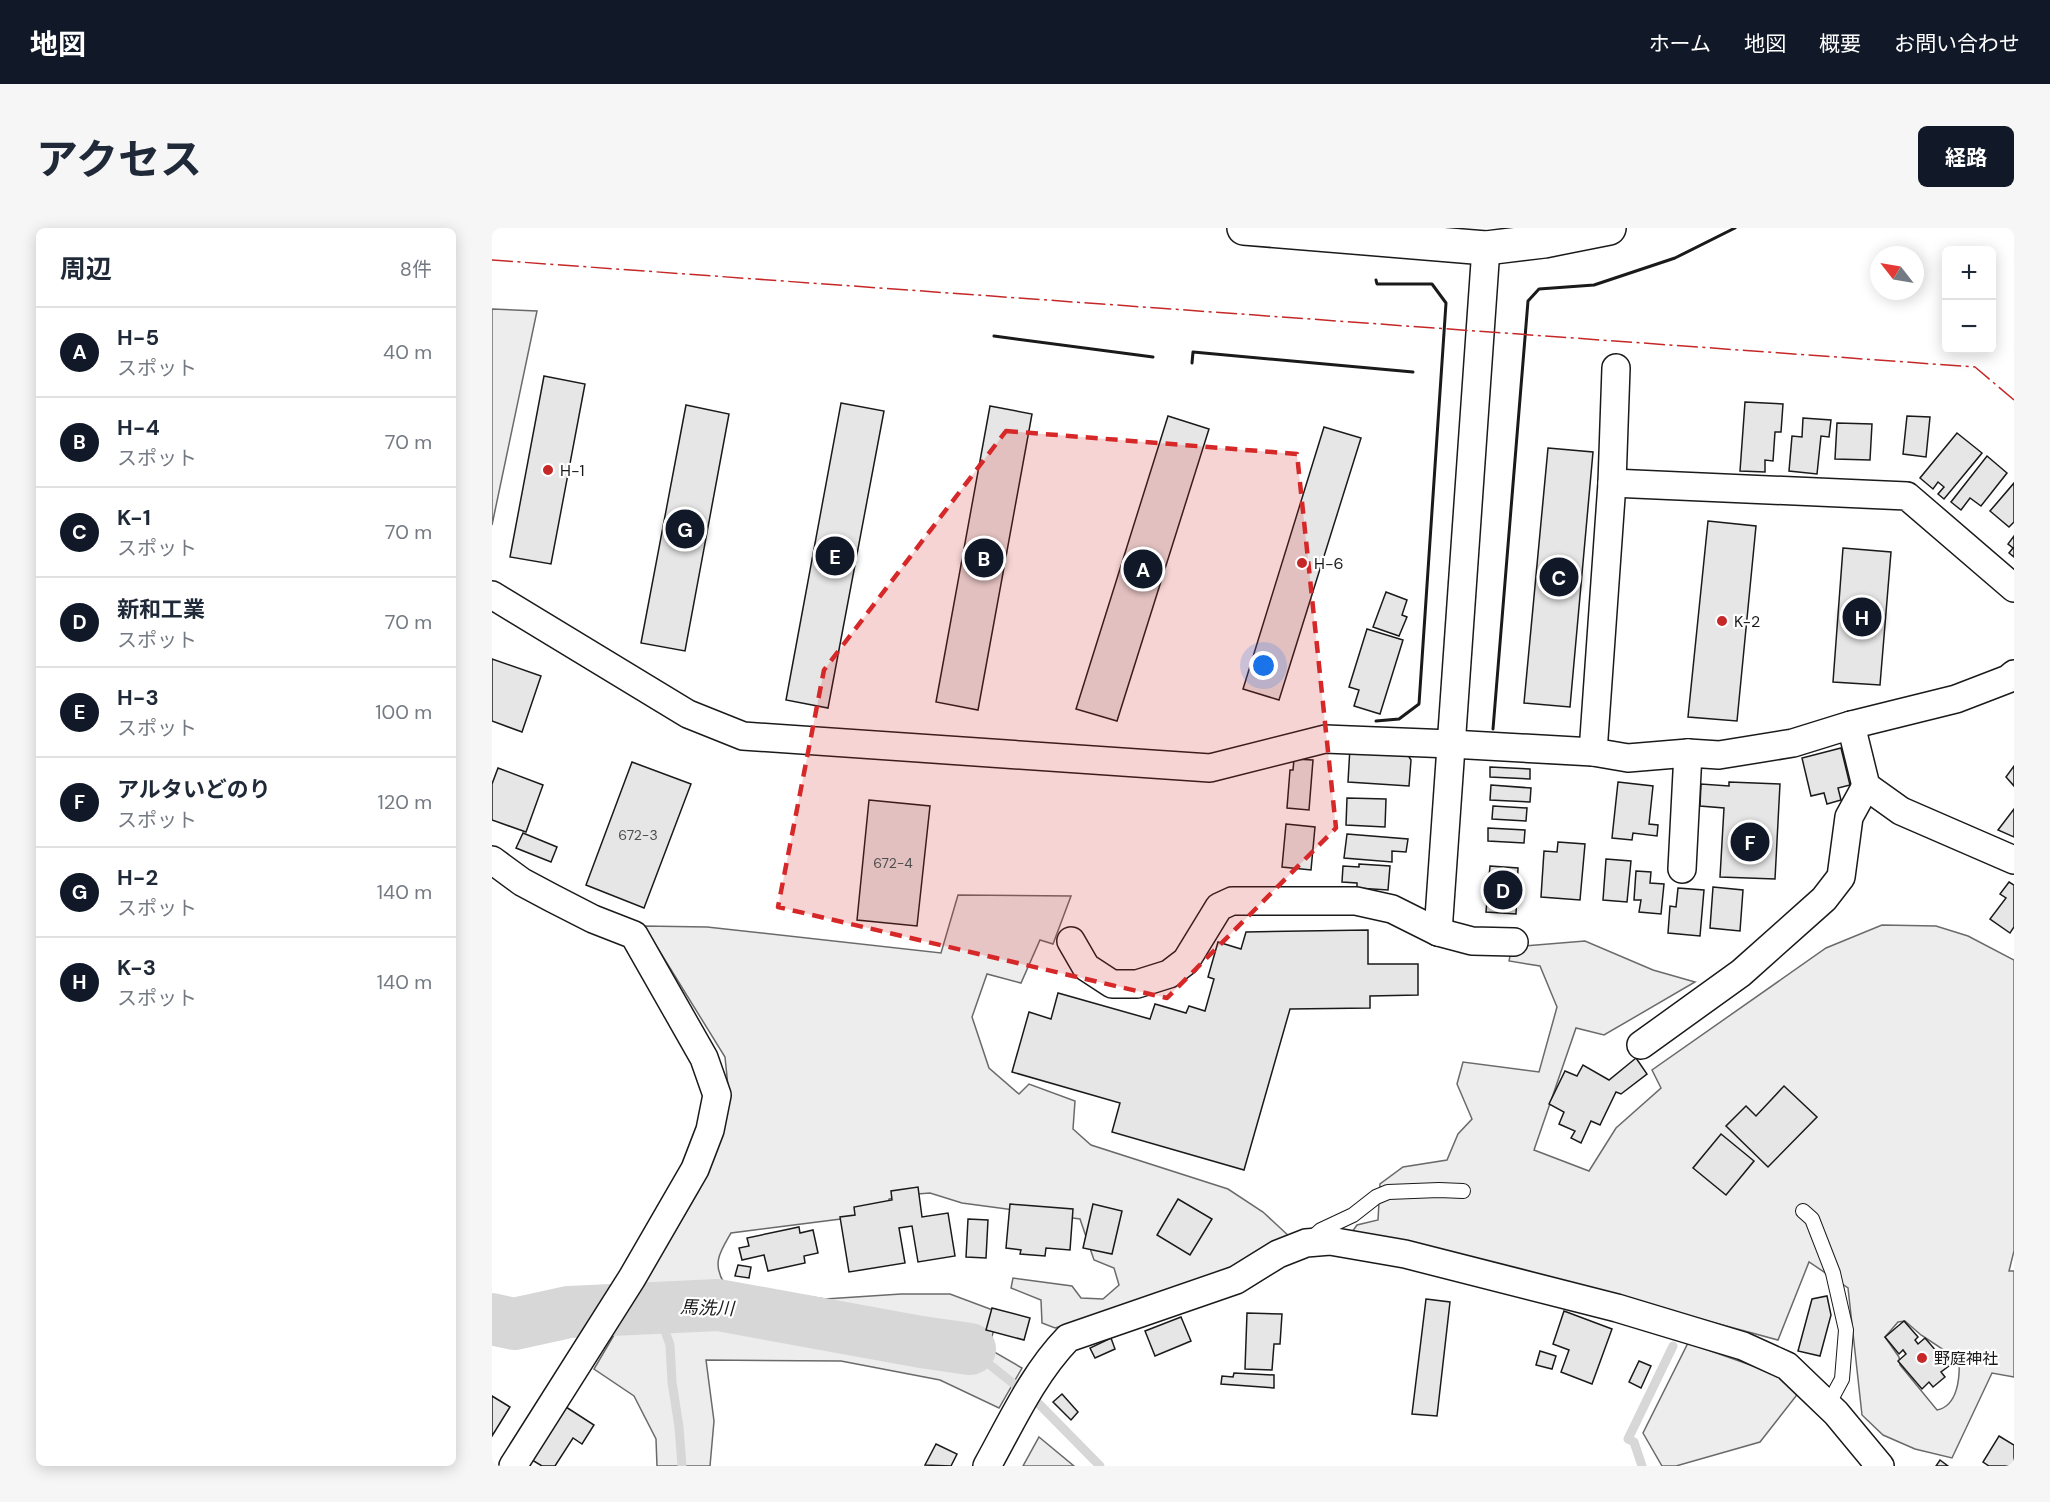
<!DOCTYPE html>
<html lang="ja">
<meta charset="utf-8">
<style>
body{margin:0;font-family:"DM Sans","Noto Sans JP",sans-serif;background:#f6f6f7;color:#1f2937}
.controls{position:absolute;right:18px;top:18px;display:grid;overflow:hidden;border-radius:9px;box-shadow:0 3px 15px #0003}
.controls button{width:54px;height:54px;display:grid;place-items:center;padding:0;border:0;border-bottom:2px solid #e0e1e3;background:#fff;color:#1f2937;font:30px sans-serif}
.compass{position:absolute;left:1378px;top:18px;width:54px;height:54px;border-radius:50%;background:#fff;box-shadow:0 3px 15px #0003;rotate:301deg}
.you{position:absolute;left:772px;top:438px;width:21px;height:21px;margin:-15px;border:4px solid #fff;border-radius:50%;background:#1a73e8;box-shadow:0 0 0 9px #1a73e833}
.badge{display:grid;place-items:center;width:39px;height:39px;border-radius:50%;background:#111827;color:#fff;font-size:20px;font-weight:700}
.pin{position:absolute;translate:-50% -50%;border:3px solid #fff;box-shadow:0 2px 6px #0006}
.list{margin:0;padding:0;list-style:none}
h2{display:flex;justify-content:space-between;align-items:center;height:78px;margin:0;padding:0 24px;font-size:26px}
h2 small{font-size:20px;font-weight:400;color:#747a83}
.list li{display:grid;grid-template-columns:39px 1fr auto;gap:18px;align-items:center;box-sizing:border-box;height:90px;padding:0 24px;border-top:2px solid #e0e1e3}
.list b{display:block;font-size:22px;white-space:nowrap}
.list p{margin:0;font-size:20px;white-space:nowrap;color:#747a83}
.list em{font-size:20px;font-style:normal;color:#747a83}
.map{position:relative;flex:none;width:1522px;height:1238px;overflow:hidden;border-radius:9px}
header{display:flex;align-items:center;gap:36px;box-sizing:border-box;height:84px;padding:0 30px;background:#111827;color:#fff}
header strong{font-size:28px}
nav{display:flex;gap:33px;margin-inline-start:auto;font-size:21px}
.intro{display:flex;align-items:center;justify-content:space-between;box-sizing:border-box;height:144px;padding:0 36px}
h1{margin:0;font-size:42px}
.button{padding:15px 27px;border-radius:9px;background:#111827;color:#fff;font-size:21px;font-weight:700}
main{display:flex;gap:36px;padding:0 36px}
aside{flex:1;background:#fff;border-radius:9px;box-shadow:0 3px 15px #0003}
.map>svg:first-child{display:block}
.green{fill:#ededed;stroke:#6a6a6a;stroke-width:1.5;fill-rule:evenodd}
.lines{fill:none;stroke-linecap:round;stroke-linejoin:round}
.stream{stroke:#d7d7d7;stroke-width:9}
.river{stroke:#d7d7d7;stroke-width:52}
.building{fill:#e6e6e6;stroke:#1a1a1a;stroke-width:1.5}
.service-casing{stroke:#1a1a1a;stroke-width:16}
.minor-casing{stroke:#1a1a1a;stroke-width:30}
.tertiary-casing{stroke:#1a1a1a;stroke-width:36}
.service{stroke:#fff;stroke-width:14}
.minor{stroke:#fff;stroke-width:27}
.tertiary{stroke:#fff;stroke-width:33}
.wall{stroke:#1a1a1a;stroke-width:3}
.power{stroke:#c62828;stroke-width:1.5;stroke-dasharray:21 4.5 3 4.5;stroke-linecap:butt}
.marked{fill:#d62828;fill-opacity:0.2;stroke:#d62828;stroke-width:4.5;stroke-dasharray:12 8;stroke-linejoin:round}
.poi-dot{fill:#c62828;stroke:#fff;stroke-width:2}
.labels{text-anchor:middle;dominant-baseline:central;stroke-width:4.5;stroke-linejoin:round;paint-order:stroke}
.number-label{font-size:14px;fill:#4d4d4d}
.poi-label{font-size:16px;fill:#1a1a1a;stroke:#fff;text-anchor:start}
.water-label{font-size:18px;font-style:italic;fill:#1a1a1a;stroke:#fff}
</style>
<header>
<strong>地図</strong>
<nav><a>ホーム</a><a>地図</a><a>概要</a><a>お問い合わせ</a></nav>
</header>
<div class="intro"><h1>アクセス</h1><a class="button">経路</a></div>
<main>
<aside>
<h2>周辺<small>8件</small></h2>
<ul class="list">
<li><span class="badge">A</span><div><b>H-5</b><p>スポット</p></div><em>40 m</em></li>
<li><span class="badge">B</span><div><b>H-4</b><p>スポット</p></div><em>70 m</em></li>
<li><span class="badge">C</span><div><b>K-1</b><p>スポット</p></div><em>70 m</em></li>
<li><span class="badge">D</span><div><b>新和工業</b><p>スポット</p></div><em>70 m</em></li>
<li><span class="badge">E</span><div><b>H-3</b><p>スポット</p></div><em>100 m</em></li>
<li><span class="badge">F</span><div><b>アルタいどのり</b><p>スポット</p></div><em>120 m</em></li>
<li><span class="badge">G</span><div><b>H-2</b><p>スポット</p></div><em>140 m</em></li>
<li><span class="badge">H</span><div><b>K-3</b><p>スポット</p></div><em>140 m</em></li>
</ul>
</aside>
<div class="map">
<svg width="1522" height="1238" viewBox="0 0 1522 1238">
<rect width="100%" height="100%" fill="#fff"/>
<g class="green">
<path d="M 0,81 L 45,83 L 0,297 Z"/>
<path d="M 466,667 L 579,668 L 561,716 L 548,712 L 529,755 L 495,746 L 480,789 L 497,840 L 527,866 L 537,856 L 583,873 L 581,901 L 599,917 L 736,961 L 771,984 L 799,1010 L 713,1053 L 563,1100 L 550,1095 L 549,1072 L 519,1060 L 521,1050 L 580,1058 L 589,1070 L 611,1071 L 627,1057 L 622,1040 L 602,1032 L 588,991 L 470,975 L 438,965 L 412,967 L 397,971 L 396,985 L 239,1005 C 228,1024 220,1035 232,1055 L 333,1071 L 409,1066 L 458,1066 L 506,1084 L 497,1121 L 530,1140 L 507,1180 L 448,1152 L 349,1133 L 214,1132 L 222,1193 L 218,1238 L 165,1238 L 164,1211 L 142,1168 L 102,1141 L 206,964 L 226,917 L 237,868 L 233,829 L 152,698 L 215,699 L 449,725 Z"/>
<path d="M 1390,697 L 1444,698 L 1476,708 L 1522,732 L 1522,1023 L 1517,1043 L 1522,1043 L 1522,1149 L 1500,1145 L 1460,1230 L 1423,1221 L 1391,1207 L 1370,1187 L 1356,1060 L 1317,1034 L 1286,1112 L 1131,1070 L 857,1008 L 865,997 L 886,992 L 888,956 L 911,939 L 955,932 L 966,906 L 980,891 L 965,856 L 971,834 L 1047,844 L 1065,779 L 1048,738 L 1017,733 L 1020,719 L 1093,713 L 1161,742 L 1203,754 L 1112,807 L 1084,800 L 1042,922 L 1097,943 L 1124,900 L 1169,860 L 1160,842 L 1334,720 ZM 1413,1093 L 1429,1107 L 1467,1132 C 1468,1149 1466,1178 1445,1182 L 1408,1137 L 1407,1129 L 1393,1109 L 1406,1094 Z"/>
<path d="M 1196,1115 L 1287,1147 L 1308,1163 L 1268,1214 L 1184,1238 L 1170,1238 L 1151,1205 Z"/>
<path d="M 547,1209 L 582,1238 L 531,1238 Z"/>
</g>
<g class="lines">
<g class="stream">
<path d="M 165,1080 L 178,1117 L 180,1154 L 187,1199 L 190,1238"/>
<path d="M 478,1121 L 547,1176 L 608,1238"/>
<path d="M 1150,1238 L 1142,1214 L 1136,1211 L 1181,1118"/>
</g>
<path class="river" d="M 0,1091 L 22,1096 L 77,1084 L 226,1077 L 429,1114 L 478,1121"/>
</g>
<g class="building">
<path d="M 52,148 L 93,156 L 59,336 L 18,329 Z"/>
<path d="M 1253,174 L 1291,176 L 1289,204 L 1283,204 L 1281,233 L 1273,232 L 1273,244 L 1248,243 Z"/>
<path d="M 349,175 L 392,183 L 336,480 L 294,472 Z"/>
<path d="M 194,177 L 237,186 L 193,423 L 149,415 Z"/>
<path d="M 498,178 L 540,186 L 486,482 L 444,474 Z"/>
<path d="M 676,188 L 717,201 L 625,493 L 584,481 Z"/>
<path d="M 1415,188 L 1438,189 L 1434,229 L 1411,226 Z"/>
<path d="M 1311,190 L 1339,192 L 1337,209 L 1329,208 L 1325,246 L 1297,243 L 1300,208 L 1310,209 Z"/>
<path d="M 1345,195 L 1380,196 L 1378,232 L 1343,231 Z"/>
<path d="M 832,199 L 869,210 L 787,472 L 751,461 Z"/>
<path d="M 1465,205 L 1490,225 L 1452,271 L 1446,266 L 1452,259 L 1446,254 L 1441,261 L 1428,250 Z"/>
<path d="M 1056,220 L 1101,224 L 1078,479 L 1032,475 Z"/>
<path d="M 1495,228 L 1515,245 L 1489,278 L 1478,270 L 1469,282 L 1459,274 Z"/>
<path d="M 1522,255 L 1522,294 L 1517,299 L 1498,283 Z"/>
<path d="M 1216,293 L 1264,298 L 1245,493 L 1196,489 Z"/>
<path d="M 1522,308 L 1522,329 L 1517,325 L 1521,320 L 1516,316 Z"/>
<path d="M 1351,320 L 1399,324 L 1388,457 L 1341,454 Z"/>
<path d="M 894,364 L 915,372 L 910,387 L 915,389 L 907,408 L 881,399 Z"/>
<path d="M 875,401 L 911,412 L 888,486 L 862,478 L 867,462 L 857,459 Z"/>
<path d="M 0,431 L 49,448 L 30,504 L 0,493 Z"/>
<path d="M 858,519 L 914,524 L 919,532 L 917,558 L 856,554 Z"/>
<path d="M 1349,520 L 1358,557 L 1346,560 L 1349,572 L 1335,576 L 1332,565 L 1319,568 L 1310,530 Z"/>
<path d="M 802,531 L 821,532 L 817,582 L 795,580 L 798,542 L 801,542 Z"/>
<path d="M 140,534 L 199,556 L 152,680 L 94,657 Z"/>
<path d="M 1522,538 L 1522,558 L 1514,549 Z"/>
<path d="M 998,539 L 1038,541 L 1038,551 L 998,549 Z"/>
<path d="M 6,540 L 51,557 L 34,604 L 0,592 L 0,556 Z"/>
<path d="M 1126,554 L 1161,558 L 1157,596 L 1166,597 L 1165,608 L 1141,605 L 1140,612 L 1120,610 Z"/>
<path d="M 1237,554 L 1288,556 L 1283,651 L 1228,649 L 1232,580 L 1208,578 L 1209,556 L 1237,558 Z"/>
<path d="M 999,557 L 1039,560 L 1038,574 L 998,572 Z"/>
<path d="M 855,570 L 894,571 L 893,599 L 854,597 Z"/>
<path d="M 377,572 L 438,578 L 425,698 L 365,692 Z"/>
<path d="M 1001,578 L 1035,580 L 1034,593 L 1000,591 Z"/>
<path d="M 1522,581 L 1522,609 L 1506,602 Z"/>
<path d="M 794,596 L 823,599 L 819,642 L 790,639 Z"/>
<path d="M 996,600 L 1033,602 L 1032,615 L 996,613 Z"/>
<path d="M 31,605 L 65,619 L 59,634 L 24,620 Z"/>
<path d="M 855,606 L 916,611 L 914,624 L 900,623 L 900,634 L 852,630 Z"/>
<path d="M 1066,614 L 1093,616 L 1088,672 L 1049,669 L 1052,623 L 1065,624 Z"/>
<path d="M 1114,631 L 1139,633 L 1135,674 L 1111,672 Z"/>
<path d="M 867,636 L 898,638 L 896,662 L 865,660 L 865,655 L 850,654 L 851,638 L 867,639 Z"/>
<path d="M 998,638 L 1026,640 L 1024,686 L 994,684 Z"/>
<path d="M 1144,643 L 1159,644 L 1158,655 L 1172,656 L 1169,686 L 1147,684 L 1149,672 L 1142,672 Z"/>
<path d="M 1517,654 L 1522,657 L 1522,699 L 1518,705 L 1498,691 L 1514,670 L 1508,666 Z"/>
<path d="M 1221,659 L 1251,662 L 1248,703 L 1218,700 Z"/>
<path d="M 1186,660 L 1212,662 L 1208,708 L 1176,705 L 1178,678 L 1184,679 Z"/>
<path d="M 876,702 L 876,736 L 926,736 L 926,767 L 878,768 L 878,780 L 798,781 L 752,942 L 620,904 L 628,875 L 520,844 L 537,784 L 559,791 L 566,765 L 658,791 L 663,776 L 694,785 L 697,778 L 713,783 L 722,751 L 716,749 L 726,714 L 749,721 L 754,704 Z"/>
<path d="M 1144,830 L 1155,846 L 1129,866 L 1124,864 L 1108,897 L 1099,893 L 1089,915 L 1079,910 L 1083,903 L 1067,896 L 1072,884 L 1057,876 L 1073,843 L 1085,848 L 1091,837 L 1117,852 Z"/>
<path d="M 1292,858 L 1325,889 L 1276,939 L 1234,898 L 1254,878 L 1264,888 Z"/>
<path d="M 1229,906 L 1262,933 L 1234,967 L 1201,940 Z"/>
<path d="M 426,959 L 430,989 L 456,985 L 463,1028 L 426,1034 L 420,998 L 407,1000 L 413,1035 L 357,1044 L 348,989 L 363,987 L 362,979 L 400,972 L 399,963 Z"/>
<path d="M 686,971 L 720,991 L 698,1027 L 665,1007 Z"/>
<path d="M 518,976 L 581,981 L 578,1022 L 554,1020 L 553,1028 L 528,1026 L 529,1022 L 514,1020 Z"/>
<path d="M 601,976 L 630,983 L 620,1026 L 591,1020 Z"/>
<path d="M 476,991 L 496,992 L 494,1030 L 474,1029 Z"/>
<path d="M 307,999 L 308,1005 L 321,1002 L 326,1025 L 312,1028 L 313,1035 L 276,1043 L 272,1027 L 250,1032 L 247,1020 L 257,1018 L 255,1010 Z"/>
<path d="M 246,1037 L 259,1039 L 257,1050 L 243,1048 Z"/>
<path d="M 1335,1068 L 1339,1087 L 1328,1128 L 1306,1123 L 1320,1071 Z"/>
<path d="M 934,1071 L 958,1074 L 945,1188 L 920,1186 Z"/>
<path d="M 500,1080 L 538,1090 L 532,1112 L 494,1102 Z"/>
<path d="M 1072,1083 L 1120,1101 L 1100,1156 L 1069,1144 L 1077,1122 L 1061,1116 Z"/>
<path d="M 755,1085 L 790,1086 L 788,1116 L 782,1116 L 780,1142 L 753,1141 Z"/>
<path d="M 689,1089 L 699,1113 L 663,1128 L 653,1103 Z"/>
<path d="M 1412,1093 L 1426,1109 L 1423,1112 L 1426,1116 L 1433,1110 L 1457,1138 L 1449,1144 L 1453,1149 L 1441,1159 L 1437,1154 L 1430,1161 L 1406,1133 L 1414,1126 L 1411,1122 L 1407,1126 L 1393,1109 Z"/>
<path d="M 619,1110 L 623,1121 L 603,1130 L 598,1120 Z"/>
<path d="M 1048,1123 L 1064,1128 L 1060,1141 L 1044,1137 Z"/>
<path d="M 1147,1133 L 1159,1138 L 1149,1160 L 1137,1154 Z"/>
<path d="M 742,1145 L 782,1147 L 782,1160 L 729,1156 L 730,1148 L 741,1149 Z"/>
<path d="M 570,1166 L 586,1184 L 579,1192 L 561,1174 Z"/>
<path d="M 0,1168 L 18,1179 L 0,1208 Z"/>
<path d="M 74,1179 L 102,1197 L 90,1216 L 81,1210 L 63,1238 L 50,1238 L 40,1232 Z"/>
<path d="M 1507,1208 L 1522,1217 L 1522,1238 L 1497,1238 L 1491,1234 Z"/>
<path d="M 444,1216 L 465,1226 L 459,1238 L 433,1237 Z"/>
<path d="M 1448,1232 L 1456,1238 L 1444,1238 Z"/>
</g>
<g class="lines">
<g class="service-casing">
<g id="service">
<path d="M 1311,983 L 1320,991 L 1341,1045 L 1354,1102 L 1350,1151 L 1336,1177"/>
<path d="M 820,1010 L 829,1002 L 861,987 L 884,969 L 896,964 L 947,962 L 971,963"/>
</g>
</g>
<g class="minor-casing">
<g id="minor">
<path d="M 1120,255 L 1415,268 L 1522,360"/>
<path d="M 0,367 L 196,486 L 251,508 L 718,540 L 833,511 L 959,516 L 1101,524 L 1136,530 L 1196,525 L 1227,527 L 1301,515 L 1359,497 L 1464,471 L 1516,451 L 1522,446"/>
<path d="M 1359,497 L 1374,558 L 1409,583 L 1522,632"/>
<path d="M 1101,524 L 1120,255 L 1124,140"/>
<path d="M 0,632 L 30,654 L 60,670 L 101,691 L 142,707 L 212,830 L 225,867 L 218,902 L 203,941 L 140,1050 L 21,1238"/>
<path d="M 1190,641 L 1196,525"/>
<path d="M 946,704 L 994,20"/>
<path d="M 579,713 L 594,739 L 620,756 L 645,756 L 677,746 L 694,733 L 727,679 L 740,673 L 864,673 L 900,681 L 946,704 L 980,713 L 1022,714"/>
<path d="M 1149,817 L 1249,745 L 1332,671 L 1349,649 L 1357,589 L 1374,558"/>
<path d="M 495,1238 C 519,1195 541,1146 576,1110 L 744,1052 L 786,1026 L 814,1015 L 838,1013 L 913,1026 L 1125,1080 L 1251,1118 L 1295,1138 L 1344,1185 L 1388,1238"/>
</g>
</g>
<g class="tertiary-casing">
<path id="tertiary" d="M 752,0 L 994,20 L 1052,13 L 1117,0"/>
</g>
<use href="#service" class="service"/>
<use href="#minor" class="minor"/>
<use href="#tertiary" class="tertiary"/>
<g class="wall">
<path d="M 502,108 L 661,129"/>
<path d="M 700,135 L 701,124 L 921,144"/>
<path d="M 884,493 L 907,491 L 927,476 L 954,75 L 940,56 L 885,56 L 884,52"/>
<path d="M 1001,501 L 1036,73 L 1047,61 L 1102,57 L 1183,30 L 1243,0"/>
</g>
<path class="power" d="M 0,32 L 1483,139 L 1522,172"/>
</g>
<path class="marked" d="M 514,203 L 805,226 L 844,600 L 675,770 L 286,679 L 332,442 Z"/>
<g class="poi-dot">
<circle cx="56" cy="242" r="6"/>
<circle cx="810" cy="335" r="6"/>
<circle cx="1230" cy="393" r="6"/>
<circle cx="1430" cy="1130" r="6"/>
</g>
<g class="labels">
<g class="number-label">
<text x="146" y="607">672-3</text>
<text x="401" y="635">672-4</text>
</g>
<g class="poi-label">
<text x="68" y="242">H-1</text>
<text x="822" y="335">H-6</text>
<text x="1242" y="393">K-2</text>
<text x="1442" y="1130">野庭神社</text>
</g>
<g class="water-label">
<text transform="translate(215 1080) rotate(2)">馬洗川</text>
</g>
</g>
</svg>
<div class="controls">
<button>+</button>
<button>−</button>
</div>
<svg class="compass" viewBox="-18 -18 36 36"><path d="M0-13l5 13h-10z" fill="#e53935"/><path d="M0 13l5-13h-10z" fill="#747a83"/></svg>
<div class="you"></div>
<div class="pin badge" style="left:651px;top:341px">A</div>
<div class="pin badge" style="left:492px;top:330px">B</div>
<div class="pin badge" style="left:1067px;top:349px">C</div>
<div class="pin badge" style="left:1011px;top:662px">D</div>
<div class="pin badge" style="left:343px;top:328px">E</div>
<div class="pin badge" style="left:1258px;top:614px">F</div>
<div class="pin badge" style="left:193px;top:301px">G</div>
<div class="pin badge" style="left:1370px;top:389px">H</div>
</div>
</main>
